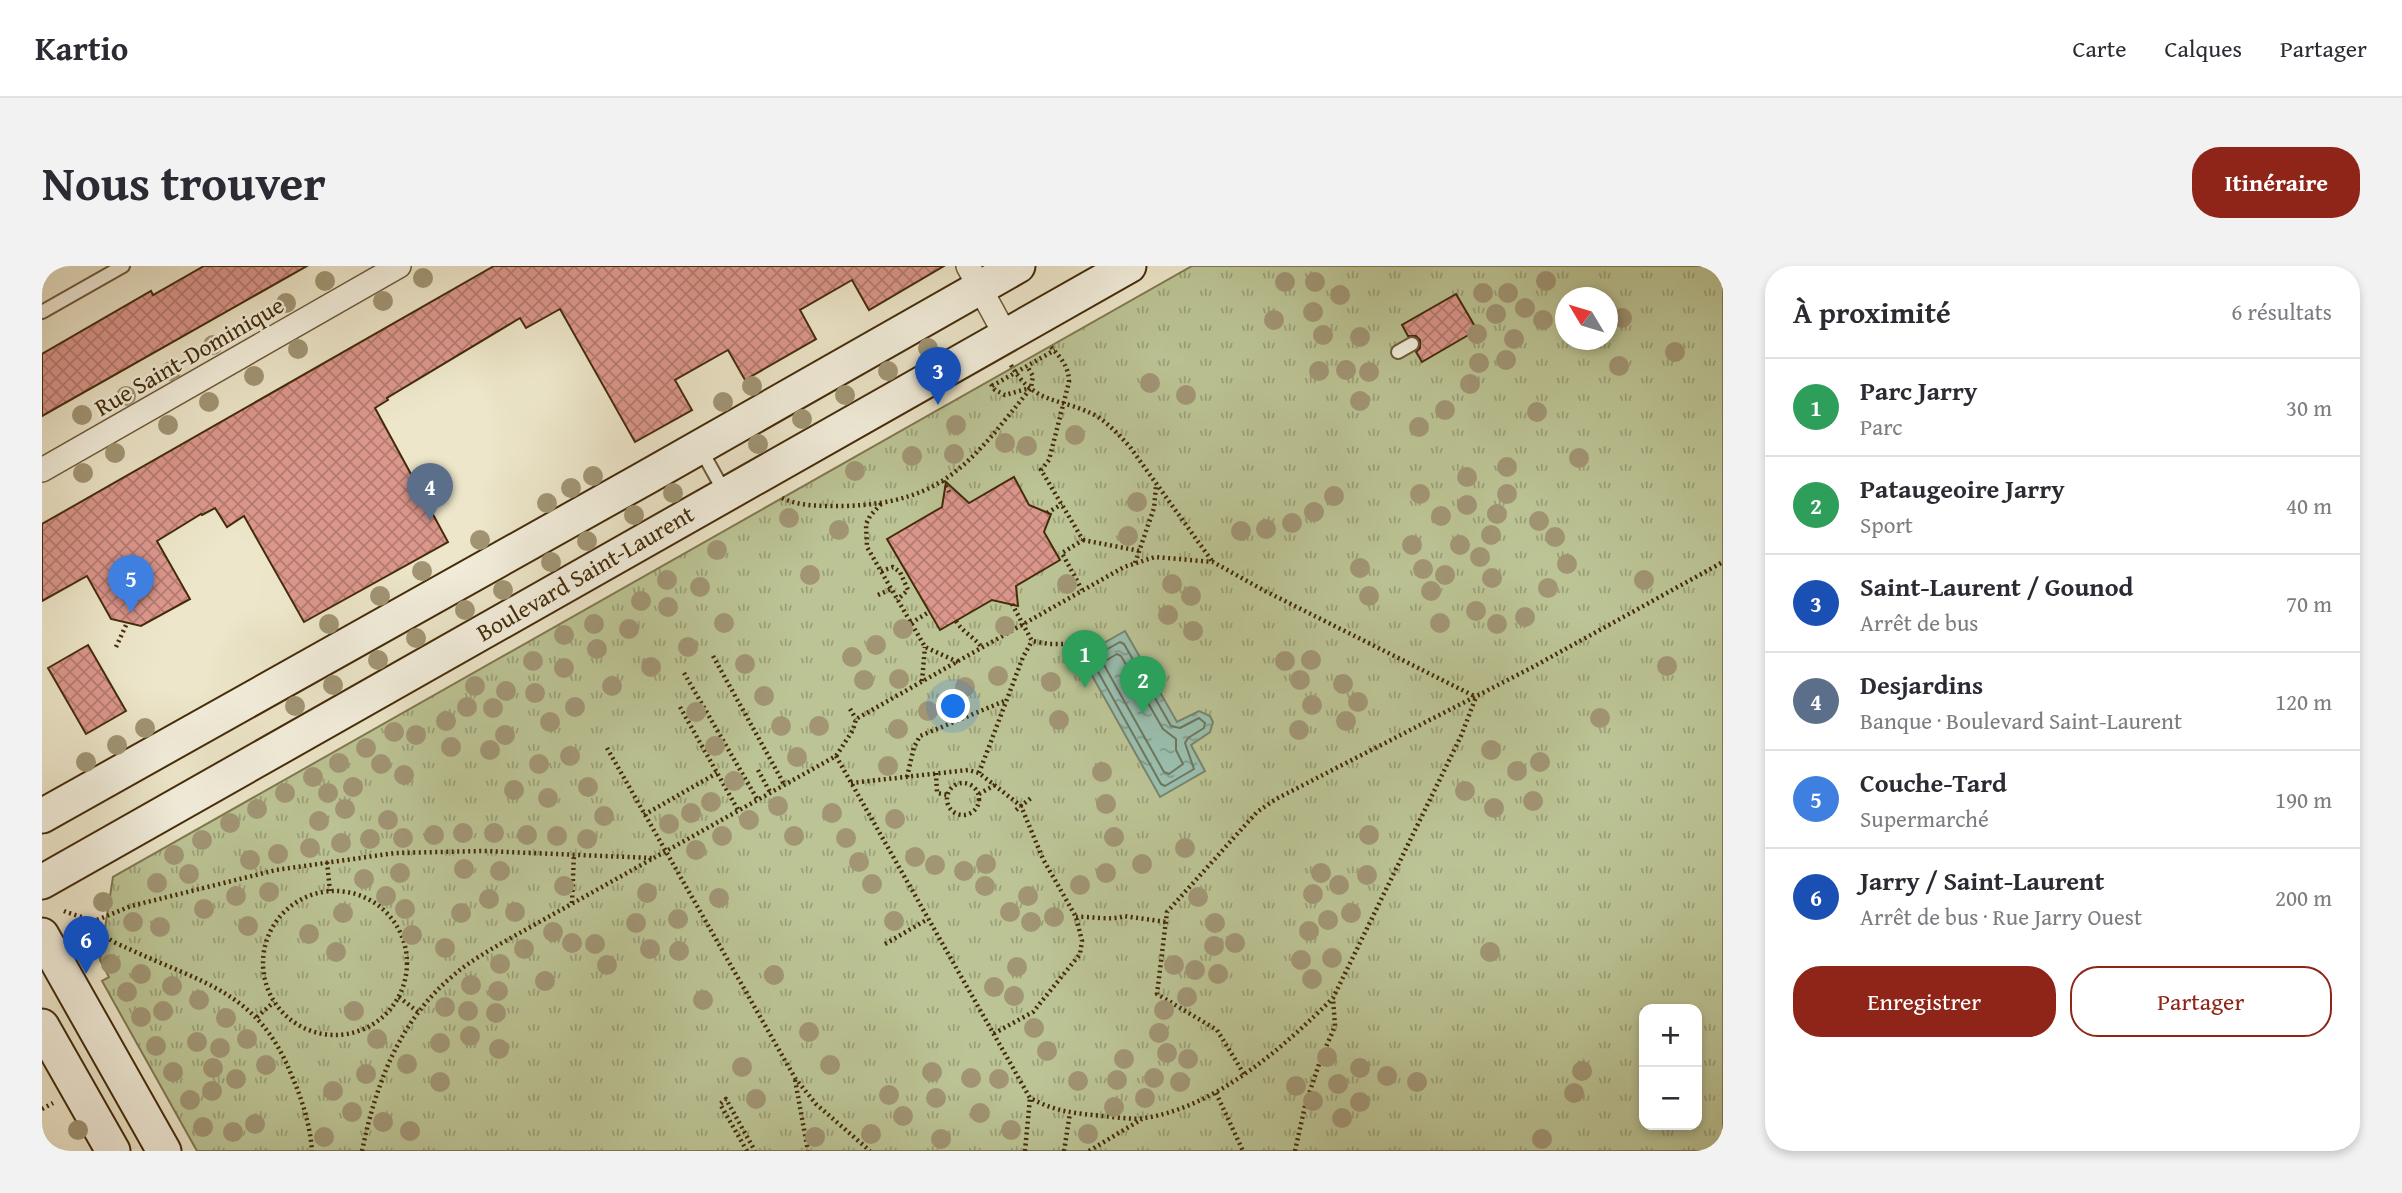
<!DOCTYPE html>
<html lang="fr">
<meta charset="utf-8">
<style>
body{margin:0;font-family:"Gentium Book Plus",serif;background:#f2f2f3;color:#2b2b33}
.controls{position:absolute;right:21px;bottom:21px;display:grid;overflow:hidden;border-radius:14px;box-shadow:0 4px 10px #0003}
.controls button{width:63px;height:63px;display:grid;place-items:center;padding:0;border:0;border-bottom:2px solid #e1e1e2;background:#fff;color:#2b2b33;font:35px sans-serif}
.compass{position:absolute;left:1513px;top:21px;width:63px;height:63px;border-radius:50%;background:#fff;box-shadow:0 4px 10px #0003;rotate:308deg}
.you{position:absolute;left:912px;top:441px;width:24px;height:24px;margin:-18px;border:5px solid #fff;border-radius:50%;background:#1a73e8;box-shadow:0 0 0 10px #1a73e833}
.badge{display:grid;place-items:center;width:46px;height:46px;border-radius:50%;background:#8f2418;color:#fff;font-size:23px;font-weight:700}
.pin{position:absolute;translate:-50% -58px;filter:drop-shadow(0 2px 4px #0008)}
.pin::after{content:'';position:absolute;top:37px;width:24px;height:21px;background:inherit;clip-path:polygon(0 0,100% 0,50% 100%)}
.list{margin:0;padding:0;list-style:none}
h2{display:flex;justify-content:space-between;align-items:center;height:91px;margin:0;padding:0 28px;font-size:30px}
h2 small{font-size:23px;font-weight:400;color:#7c7c81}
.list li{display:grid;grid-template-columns:46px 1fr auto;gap:21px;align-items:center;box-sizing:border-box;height:98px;padding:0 28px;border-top:2px solid #e1e1e2}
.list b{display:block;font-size:26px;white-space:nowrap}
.list p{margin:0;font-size:23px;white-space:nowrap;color:#7c7c81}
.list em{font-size:23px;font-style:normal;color:#7c7c81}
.actions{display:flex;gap:14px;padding:21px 28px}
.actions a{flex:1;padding:16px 0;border:2px solid #8f2418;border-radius:28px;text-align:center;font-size:24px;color:#8f2418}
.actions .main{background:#8f2418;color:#fff}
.map{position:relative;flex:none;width:1681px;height:885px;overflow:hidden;border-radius:28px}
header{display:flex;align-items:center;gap:42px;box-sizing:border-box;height:98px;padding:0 35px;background:#fff;border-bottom:2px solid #e1e1e2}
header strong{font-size:33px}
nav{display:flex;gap:38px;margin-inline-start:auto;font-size:24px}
.intro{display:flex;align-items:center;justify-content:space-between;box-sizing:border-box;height:168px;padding:0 42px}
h1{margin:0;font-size:49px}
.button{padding:18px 32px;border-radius:28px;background:#8f2418;color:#fff;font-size:24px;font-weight:700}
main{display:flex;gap:42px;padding:0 42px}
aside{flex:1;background:#fff;border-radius:28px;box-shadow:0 4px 10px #0003}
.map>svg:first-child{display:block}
.park{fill:url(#park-tufts);stroke:#807850;stroke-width:2;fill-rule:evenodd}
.water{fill:url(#water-ripples);stroke:#78856e;stroke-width:2}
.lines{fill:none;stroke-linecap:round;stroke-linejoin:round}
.shore{stroke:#6f765d;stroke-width:2}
.building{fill:url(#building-cross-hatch);stroke:#442c0a;stroke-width:2}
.service-casing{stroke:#6e5a3a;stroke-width:16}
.minor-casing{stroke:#6e5a3a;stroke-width:26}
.secondary-casing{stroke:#442c0a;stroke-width:37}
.path{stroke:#442c0a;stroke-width:4.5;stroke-dasharray:2 3.5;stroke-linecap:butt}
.service{stroke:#f3efdd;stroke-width:12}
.minor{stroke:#f3efdd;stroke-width:23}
.secondary{stroke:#f3efdd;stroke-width:33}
.tree{fill:#a19574}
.labels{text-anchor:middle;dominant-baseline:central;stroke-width:5;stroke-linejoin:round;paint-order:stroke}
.street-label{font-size:24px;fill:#442c0a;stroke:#f3efdd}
</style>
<header>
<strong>Kartio</strong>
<nav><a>Carte</a><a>Calques</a><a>Partager</a></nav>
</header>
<div class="intro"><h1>Nous trouver</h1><a class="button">Itinéraire</a></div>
<main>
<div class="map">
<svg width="1681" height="885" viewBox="0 0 1681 885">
<defs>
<pattern id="park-tufts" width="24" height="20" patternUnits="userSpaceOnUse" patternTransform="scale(1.75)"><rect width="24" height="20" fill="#bcc495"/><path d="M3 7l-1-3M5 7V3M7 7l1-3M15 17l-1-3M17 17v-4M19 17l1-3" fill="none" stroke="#9a9f78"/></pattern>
<pattern id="water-ripples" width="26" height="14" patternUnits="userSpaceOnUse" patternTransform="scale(1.75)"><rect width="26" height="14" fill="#9ac0b0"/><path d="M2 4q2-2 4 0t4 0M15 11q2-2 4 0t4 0" fill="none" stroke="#7f9c8d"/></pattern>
<pattern id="building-cross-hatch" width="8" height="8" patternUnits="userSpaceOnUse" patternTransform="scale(1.75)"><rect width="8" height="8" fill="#dc978d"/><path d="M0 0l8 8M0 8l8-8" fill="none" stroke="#b47b71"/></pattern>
</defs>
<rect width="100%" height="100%" fill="#ede6ca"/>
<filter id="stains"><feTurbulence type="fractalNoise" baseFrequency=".00286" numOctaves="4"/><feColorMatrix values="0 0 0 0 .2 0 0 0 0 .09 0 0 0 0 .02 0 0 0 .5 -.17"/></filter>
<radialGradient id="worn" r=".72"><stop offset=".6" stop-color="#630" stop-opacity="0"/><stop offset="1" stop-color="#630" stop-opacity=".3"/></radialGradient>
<path class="park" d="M 1150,0 L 1681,0 L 1681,885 L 155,885 L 60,715 L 67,711 L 58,694 L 71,611 ZM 1524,32 L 1566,32 L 1566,74 L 1524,74 ZM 1602,743 L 1655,743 L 1655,859 L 1602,859 Z"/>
<path class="water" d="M 1083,365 L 1135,456 L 1157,445 L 1168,450 L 1171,456 L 1168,466 L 1149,479 L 1163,505 L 1118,531 L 1039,390 Z"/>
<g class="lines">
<g class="shore">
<path d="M 1078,376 L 1082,378 L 1129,460 L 1138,462 L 1157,452 L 1163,457 L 1162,462 L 1146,472 L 1143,477 L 1152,503 L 1123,520 L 1119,518 L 1050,395 L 1051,391 Z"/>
<path d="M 1075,388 L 1079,390 L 1121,463 L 1134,473 L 1134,484 L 1141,498 L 1127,508 L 1122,506 L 1062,399 L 1063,395 Z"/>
</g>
</g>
<g class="building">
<path d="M 162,0 L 265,0 L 0,150 L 0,88 L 109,25 L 111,29 Z"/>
<path d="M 452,0 L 902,0 L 827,44 L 810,14 L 758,44 L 774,73 L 703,114 L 686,84 L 633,114 L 650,144 L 593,176 L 518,43 L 484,62 L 478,52 L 345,132 L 346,134 L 333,142 L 406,276 L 262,356 L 202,250 L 185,261 L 173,242 L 160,249 L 159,248 L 115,275 L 148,333 L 99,360 L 69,353 L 45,310 L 0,335 L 0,258 Z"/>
<path d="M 1414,28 L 1435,64 L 1380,96 L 1374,86 L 1378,82 L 1378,74 L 1374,70 L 1366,70 L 1360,59 Z"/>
<path d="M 972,211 L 987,239 L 1009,248 L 1002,266 L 1018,294 L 974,320 L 976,340 L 950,334 L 898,364 L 845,273 L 900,241 L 904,216 L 927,237 Z"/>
<path d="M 46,379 L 84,445 L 44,468 L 6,402 Z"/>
</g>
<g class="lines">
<g class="service-casing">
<g id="service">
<path d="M 0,46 L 81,0"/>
<path d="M 1356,86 L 1370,78"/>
<path d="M 658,182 L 683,227"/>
</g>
</g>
<g class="minor-casing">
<g id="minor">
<path d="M 926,0 L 964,70"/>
<path d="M 0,204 L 357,0"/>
</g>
</g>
<g class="secondary-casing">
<g id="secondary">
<path d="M 0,550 L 605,211 L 976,0"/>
<path d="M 0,616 L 1087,0"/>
<path d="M 0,669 L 122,885"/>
<path d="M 0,760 L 71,885"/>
</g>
</g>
<g class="path">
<path d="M 1009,81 C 1019,92 1027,101 1027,116 L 1007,194 L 999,204 L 1041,274 L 1020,287 L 1040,324"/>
<path d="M 969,99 C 993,141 1022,131 1056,151 C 1068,159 1078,170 1088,181 L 1170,295"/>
<path d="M 949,118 L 953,124 L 963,129 L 988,122"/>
<path d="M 950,120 L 1013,84"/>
<path d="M 901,215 L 907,226"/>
<path d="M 740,232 C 759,241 782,240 803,240 C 904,237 930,194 989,122 L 991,110 L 985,100"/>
<path d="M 839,238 L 828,250 L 824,258 L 825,281 L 883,381 L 916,396"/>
<path d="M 1005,247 L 1020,238"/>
<path d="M 1041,274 L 1098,285"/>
<path d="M 1093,297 L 1112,242 L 1114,220"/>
<path d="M 839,305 L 851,301 L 858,306 L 866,324 L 855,334"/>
<path d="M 836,329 L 849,323"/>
<path d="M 970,338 L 990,375 L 1007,378 L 1021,378"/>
<path d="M 914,355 C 921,367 932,370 940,382"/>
<path d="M 869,357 L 887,346"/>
<path d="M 74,381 L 85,357"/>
<path d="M 671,390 L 742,518"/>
<path d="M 642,407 L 715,533"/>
<path d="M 880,415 L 883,381"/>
<path d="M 638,441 L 696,544"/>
<path d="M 808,443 L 814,453"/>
<path d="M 565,482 L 753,812 L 774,838 L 828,885"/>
<path d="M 794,490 L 988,832 C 1014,846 1032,847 1060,850 C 1074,851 1090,854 1103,852 C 1174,841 1242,781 1291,732 L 1419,470 L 1434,431"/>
<path d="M 716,504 L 728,526"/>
<path d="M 894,507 L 895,527 L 906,529"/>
<path d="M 937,507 L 981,391 L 990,375"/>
<path d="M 865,511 L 872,481 L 878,470 L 965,434"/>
<path d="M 809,517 L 926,504 L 937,507 L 979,540 L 1001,593 L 1034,651 L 1040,675 L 1038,688 L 991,746 L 951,768"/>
<circle cx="921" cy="533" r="16"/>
<path d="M 937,528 L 953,519"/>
<path d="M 974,544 L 989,532"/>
<path d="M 602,549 L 675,507"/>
<path d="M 285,596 L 288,625"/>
<circle cx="293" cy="697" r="72"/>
<path d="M 530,637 L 532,588"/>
<path d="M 22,645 C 31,649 44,651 51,657 C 55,661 58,666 62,669 C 68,675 78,679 85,682 C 159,717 216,725 249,808 C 260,833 268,858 270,885"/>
<path d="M 1034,651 C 1049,650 1070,655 1082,650 L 1124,656"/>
<path d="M 50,656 L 89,640 L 234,604 L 353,587 L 442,585 L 610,592"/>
<path d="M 843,678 L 886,653"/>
<path d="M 357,731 L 376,746"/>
<path d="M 215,751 L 232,736"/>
<path d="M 1202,808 L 1175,764 L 1115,728 L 1125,646 L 1215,546 L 1234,533 L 1489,402 L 1681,296"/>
<path d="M 753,814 L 766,885"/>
<path d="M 1174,827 L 1201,885"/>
<path d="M 0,843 L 11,837"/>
<path d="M 320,885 C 334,817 358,753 413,708 C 427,696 443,687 458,678 L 794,490 L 811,464 L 814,453 L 1082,301 L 1113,291 L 1171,296 L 1223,325 L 1434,431"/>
<path d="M 705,885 L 678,838 L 684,833 L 713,885"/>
<path d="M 983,885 L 988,832"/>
<path d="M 1022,885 L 1028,847"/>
<path d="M 1047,885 L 1100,853"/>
<path d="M 1253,885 L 1263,840 L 1278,795 L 1293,760 L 1291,732"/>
</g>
<use href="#service" class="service"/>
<use href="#minor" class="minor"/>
<use href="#secondary" class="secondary"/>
</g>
<g class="tree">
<circle cx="381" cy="12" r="10"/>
<circle cx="283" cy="15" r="10"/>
<circle cx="1504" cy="15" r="10"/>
<circle cx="1243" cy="16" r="10"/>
<circle cx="1273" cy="16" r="10"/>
<circle cx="1441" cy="27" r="10"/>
<circle cx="1466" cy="27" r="10"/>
<circle cx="1298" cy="29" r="10"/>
<circle cx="341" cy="35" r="10"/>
<circle cx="244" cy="37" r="10"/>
<circle cx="1483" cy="42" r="10"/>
<circle cx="1271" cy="46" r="10"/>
<circle cx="1454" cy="48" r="10"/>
<circle cx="1580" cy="52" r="10"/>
<circle cx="1232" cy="54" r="10"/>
<circle cx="1501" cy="54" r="10"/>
<circle cx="1435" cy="68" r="10"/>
<circle cx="1281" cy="69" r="10"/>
<circle cx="1318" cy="71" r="10"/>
<circle cx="1472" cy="73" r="10"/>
<circle cx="171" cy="79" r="10"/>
<circle cx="886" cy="82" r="10"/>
<circle cx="256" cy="83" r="10"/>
<circle cx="1633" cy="86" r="10"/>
<circle cx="1464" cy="94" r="10"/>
<circle cx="1437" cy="97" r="10"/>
<circle cx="1577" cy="100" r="10"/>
<circle cx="1304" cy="104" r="10"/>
<circle cx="129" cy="105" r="10"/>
<circle cx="846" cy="105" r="10"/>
<circle cx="1277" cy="105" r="10"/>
<circle cx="1327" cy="106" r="10"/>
<circle cx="212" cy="110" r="10"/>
<circle cx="1108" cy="117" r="10"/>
<circle cx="1428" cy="118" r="10"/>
<circle cx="710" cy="120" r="10"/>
<circle cx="803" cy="129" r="10"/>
<circle cx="1144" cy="129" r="10"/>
<circle cx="84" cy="130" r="10"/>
<circle cx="1318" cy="135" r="10"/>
<circle cx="167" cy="136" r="10"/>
<circle cx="681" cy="136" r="10"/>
<circle cx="1403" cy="144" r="10"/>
<circle cx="1495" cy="146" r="10"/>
<circle cx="40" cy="149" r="10"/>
<circle cx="760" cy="153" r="10"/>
<circle cx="126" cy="159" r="10"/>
<circle cx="914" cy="159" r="10"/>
<circle cx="1377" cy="161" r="10"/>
<circle cx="1033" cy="169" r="10"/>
<circle cx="963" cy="177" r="10"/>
<circle cx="716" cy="178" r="10"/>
<circle cx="985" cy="180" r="10"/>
<circle cx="73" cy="187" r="10"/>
<circle cx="912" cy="188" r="10"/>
<circle cx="870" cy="190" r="10"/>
<circle cx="1537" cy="192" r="10"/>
<circle cx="1465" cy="201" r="10"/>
<circle cx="813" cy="205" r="10"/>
<circle cx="41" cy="207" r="10"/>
<circle cx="551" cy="210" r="10"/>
<circle cx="1425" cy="211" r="10"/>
<circle cx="529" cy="222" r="10"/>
<circle cx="631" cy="227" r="10"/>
<circle cx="1378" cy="228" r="10"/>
<circle cx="1465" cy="228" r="10"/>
<circle cx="1292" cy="230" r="10"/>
<circle cx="1095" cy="236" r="10"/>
<circle cx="505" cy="237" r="10"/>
<circle cx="1425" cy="239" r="10"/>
<circle cx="1272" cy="246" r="10"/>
<circle cx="1455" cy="248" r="10"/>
<circle cx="592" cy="249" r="10"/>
<circle cx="1399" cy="250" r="10"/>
<circle cx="747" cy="252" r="10"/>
<circle cx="1497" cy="255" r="10"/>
<circle cx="1250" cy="257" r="10"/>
<circle cx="1224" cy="263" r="10"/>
<circle cx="797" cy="264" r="10"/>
<circle cx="1199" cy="265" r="10"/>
<circle cx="1449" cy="269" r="10"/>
<circle cx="1086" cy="270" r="10"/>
<circle cx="1513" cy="271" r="10"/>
<circle cx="438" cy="274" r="10"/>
<circle cx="545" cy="275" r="10"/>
<circle cx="1370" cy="279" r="10"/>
<circle cx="1418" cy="279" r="10"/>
<circle cx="675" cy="284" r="10"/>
<circle cx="1438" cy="291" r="10"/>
<circle cx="509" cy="296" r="10"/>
<circle cx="1525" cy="298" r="10"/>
<circle cx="1318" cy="302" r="10"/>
<circle cx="1381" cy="303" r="10"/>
<circle cx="380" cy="305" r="10"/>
<circle cx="768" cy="309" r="10"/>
<circle cx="1403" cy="309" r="10"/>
<circle cx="1450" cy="312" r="10"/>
<circle cx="625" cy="314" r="10"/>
<circle cx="1602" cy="314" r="10"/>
<circle cx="1025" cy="318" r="10"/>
<circle cx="1130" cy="318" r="10"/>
<circle cx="658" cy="321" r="10"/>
<circle cx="1506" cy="322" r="10"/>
<circle cx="461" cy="324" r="10"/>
<circle cx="1389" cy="325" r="10"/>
<circle cx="338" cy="330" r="10"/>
<circle cx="1149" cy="330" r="10"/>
<circle cx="1327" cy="330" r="10"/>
<circle cx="599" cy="335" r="10"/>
<circle cx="626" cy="341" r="10"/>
<circle cx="423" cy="344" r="10"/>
<circle cx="1434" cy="345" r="10"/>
<circle cx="1126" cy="349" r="10"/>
<circle cx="1483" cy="351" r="10"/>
<circle cx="682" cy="357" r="10"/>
<circle cx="1398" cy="357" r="10"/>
<circle cx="287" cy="358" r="10"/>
<circle cx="552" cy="358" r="10"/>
<circle cx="1455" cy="358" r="10"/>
<circle cx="963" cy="360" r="10"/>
<circle cx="587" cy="363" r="10"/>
<circle cx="861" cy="363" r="10"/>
<circle cx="1151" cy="365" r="10"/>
<circle cx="522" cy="369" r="10"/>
<circle cx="374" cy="372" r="10"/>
<circle cx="834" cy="379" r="10"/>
<circle cx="646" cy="381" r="10"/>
<circle cx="555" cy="383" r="10"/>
<circle cx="810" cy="391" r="10"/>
<circle cx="336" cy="394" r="10"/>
<circle cx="1269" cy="394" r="10"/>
<circle cx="491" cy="395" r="10"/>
<circle cx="1243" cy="395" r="10"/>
<circle cx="703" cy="398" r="10"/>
<circle cx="1625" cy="400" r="10"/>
<circle cx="609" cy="401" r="10"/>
<circle cx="522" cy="402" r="10"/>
<circle cx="956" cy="410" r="10"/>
<circle cx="857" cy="413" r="10"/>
<circle cx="822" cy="414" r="10"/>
<circle cx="1258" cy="414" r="10"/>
<circle cx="1009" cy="416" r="10"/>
<circle cx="1301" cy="418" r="10"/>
<circle cx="291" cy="419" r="10"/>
<circle cx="433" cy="420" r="10"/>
<circle cx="570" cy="420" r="10"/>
<circle cx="923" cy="421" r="10"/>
<circle cx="464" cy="425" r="10"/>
<circle cx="493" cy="427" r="10"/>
<circle cx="722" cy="430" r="10"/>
<circle cx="1316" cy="436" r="10"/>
<circle cx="1270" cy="439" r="10"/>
<circle cx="253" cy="440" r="10"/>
<circle cx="425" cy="441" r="10"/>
<circle cx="533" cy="441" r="10"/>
<circle cx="451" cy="442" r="10"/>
<circle cx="886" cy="445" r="10"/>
<circle cx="654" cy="446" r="10"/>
<circle cx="1558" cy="452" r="10"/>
<circle cx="1017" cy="454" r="10"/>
<circle cx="404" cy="455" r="10"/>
<circle cx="1304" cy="455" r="10"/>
<circle cx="508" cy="456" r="10"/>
<circle cx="739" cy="460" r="10"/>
<circle cx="777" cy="460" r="10"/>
<circle cx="103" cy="462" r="10"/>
<circle cx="856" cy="463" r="10"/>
<circle cx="1257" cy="464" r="10"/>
<circle cx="352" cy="466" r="10"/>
<circle cx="374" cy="469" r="10"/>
<circle cx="463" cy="469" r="10"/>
<circle cx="75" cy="479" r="10"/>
<circle cx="673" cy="480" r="10"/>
<circle cx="409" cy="481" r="10"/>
<circle cx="324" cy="482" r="10"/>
<circle cx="448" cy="484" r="10"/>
<circle cx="1449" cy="484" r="10"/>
<circle cx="528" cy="490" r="10"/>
<circle cx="755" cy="491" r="10"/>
<circle cx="44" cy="496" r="10"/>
<circle cx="1498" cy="496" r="10"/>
<circle cx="297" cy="497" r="10"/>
<circle cx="339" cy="498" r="10"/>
<circle cx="497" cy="498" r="10"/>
<circle cx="846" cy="500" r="10"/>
<circle cx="1475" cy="505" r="10"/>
<circle cx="1060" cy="506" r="10"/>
<circle cx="362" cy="509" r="10"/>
<circle cx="271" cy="511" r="10"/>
<circle cx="692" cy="515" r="10"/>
<circle cx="311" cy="521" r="10"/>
<circle cx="546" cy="521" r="10"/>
<circle cx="472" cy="524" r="10"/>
<circle cx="1423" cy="525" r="10"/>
<circle cx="243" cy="527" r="10"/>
<circle cx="286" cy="527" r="10"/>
<circle cx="506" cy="532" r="10"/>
<circle cx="1491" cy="535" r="10"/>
<circle cx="669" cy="536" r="10"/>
<circle cx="1064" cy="538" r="10"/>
<circle cx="736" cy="540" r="10"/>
<circle cx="1452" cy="542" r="10"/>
<circle cx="215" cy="543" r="10"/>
<circle cx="303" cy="543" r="10"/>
<circle cx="649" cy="547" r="10"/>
<circle cx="790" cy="547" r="10"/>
<circle cx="562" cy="550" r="10"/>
<circle cx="853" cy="553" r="10"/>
<circle cx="346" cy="554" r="10"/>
<circle cx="707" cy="554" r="10"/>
<circle cx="277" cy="555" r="10"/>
<circle cx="188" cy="557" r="10"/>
<circle cx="627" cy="558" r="10"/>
<circle cx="421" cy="567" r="10"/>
<circle cx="452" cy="567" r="10"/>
<circle cx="392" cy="569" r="10"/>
<circle cx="485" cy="569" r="10"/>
<circle cx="1327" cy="569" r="10"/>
<circle cx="515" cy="570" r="10"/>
<circle cx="680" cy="570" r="10"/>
<circle cx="752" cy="570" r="10"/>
<circle cx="1072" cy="571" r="10"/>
<circle cx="361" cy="572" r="10"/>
<circle cx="804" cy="572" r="10"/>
<circle cx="328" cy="573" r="10"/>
<circle cx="545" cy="573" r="10"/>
<circle cx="160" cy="574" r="10"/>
<circle cx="299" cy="577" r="10"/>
<circle cx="268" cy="582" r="10"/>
<circle cx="1143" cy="582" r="10"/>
<circle cx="654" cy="584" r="10"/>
<circle cx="236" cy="588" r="10"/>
<circle cx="132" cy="589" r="10"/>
<circle cx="873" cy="591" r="10"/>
<circle cx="208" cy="594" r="10"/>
<circle cx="817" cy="596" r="10"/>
<circle cx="944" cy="598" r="10"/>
<circle cx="1100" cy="598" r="10"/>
<circle cx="893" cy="599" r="10"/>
<circle cx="422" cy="603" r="10"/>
<circle cx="458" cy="605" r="10"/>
<circle cx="922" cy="605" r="10"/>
<circle cx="358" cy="607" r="10"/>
<circle cx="1064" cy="607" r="10"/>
<circle cx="1279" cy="607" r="10"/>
<circle cx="147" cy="608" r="10"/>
<circle cx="1325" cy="609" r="10"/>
<circle cx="322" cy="613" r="10"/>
<circle cx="115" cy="617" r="10"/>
<circle cx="830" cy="618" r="10"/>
<circle cx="1038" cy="619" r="10"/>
<circle cx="1297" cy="619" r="10"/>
<circle cx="522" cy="620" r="10"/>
<circle cx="943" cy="620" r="10"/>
<circle cx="227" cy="626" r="10"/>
<circle cx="605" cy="627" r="10"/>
<circle cx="1271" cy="628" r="10"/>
<circle cx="194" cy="630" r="10"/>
<circle cx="344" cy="630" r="10"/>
<circle cx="986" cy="630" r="10"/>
<circle cx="1156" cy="631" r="10"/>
<circle cx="677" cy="632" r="10"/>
<circle cx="447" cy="633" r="10"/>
<circle cx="61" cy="636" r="10"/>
<circle cx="162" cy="643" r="10"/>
<circle cx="363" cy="643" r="10"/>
<circle cx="473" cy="646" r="10"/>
<circle cx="968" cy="646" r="10"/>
<circle cx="301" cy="647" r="10"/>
<circle cx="419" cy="647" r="10"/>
<circle cx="1309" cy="647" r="10"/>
<circle cx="1012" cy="651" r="10"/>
<circle cx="636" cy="653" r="10"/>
<circle cx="1286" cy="654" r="10"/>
<circle cx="852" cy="655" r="10"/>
<circle cx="91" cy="656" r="10"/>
<circle cx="989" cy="656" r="10"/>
<circle cx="594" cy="657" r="10"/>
<circle cx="1173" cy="657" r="10"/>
<circle cx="206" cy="660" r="10"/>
<circle cx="118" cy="661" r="10"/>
<circle cx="1267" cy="665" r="10"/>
<circle cx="511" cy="666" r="10"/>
<circle cx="267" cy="668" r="10"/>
<circle cx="370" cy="669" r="10"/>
<circle cx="54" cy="673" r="10"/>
<circle cx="530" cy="677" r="10"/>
<circle cx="1193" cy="677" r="10"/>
<circle cx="553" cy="678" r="10"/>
<circle cx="1172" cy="680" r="10"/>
<circle cx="403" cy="682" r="10"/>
<circle cx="482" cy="683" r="10"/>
<circle cx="608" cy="683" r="10"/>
<circle cx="637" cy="685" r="10"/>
<circle cx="294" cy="686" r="10"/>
<circle cx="1448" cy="686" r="10"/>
<circle cx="1290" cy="692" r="10"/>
<circle cx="1259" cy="694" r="10"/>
<circle cx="69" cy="698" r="10"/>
<circle cx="458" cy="698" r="10"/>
<circle cx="565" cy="699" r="10"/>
<circle cx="1132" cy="699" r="10"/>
<circle cx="975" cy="701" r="10"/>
<circle cx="1153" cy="704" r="10"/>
<circle cx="99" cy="708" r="10"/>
<circle cx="1176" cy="708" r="10"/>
<circle cx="732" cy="709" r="10"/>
<circle cx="1270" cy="713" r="10"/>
<circle cx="503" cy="715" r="10"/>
<circle cx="429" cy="719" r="10"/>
<circle cx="130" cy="720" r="10"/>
<circle cx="952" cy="721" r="10"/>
<circle cx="456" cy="725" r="10"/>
<circle cx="85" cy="726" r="10"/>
<circle cx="972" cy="730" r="10"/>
<circle cx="1145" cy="731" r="10"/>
<circle cx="157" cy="734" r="10"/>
<circle cx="661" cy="734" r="10"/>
<circle cx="403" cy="741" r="10"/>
<circle cx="1122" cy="744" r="10"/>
<circle cx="121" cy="745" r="10"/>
<circle cx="312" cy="745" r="10"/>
<circle cx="426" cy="745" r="10"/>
<circle cx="454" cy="747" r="10"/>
<circle cx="99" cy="751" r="10"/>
<circle cx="184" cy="752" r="10"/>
<circle cx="992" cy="762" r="10"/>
<circle cx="767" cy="766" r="10"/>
<circle cx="1117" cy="767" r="10"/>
<circle cx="428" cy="770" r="10"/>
<circle cx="205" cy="773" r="10"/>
<circle cx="335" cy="773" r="10"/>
<circle cx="155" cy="776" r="10"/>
<circle cx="398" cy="777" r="10"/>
<circle cx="114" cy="780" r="10"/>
<circle cx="178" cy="782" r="10"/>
<circle cx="457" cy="783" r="10"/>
<circle cx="1005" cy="785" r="10"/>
<circle cx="1125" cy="787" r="10"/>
<circle cx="1285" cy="791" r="10"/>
<circle cx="1082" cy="793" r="10"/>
<circle cx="1146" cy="793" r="10"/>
<circle cx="365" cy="798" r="10"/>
<circle cx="224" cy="799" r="10"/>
<circle cx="788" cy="799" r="10"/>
<circle cx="700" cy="801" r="10"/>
<circle cx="171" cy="802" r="10"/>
<circle cx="1318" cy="802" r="10"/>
<circle cx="1540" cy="805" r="10"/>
<circle cx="131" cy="806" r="10"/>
<circle cx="890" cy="806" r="10"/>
<circle cx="324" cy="808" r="10"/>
<circle cx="1345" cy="810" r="10"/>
<circle cx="929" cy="812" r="10"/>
<circle cx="1112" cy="812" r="10"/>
<circle cx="194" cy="813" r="10"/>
<circle cx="957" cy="813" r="10"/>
<circle cx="1075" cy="814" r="10"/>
<circle cx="1036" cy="815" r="10"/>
<circle cx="398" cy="816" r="10"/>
<circle cx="1138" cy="816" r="10"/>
<circle cx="1375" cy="816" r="10"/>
<circle cx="1296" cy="818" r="10"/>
<circle cx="1254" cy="820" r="10"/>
<circle cx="170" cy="825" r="10"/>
<circle cx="291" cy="825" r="10"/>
<circle cx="1532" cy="827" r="10"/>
<circle cx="847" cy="829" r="10"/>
<circle cx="894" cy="832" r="10"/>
<circle cx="1103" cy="832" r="10"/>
<circle cx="714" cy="833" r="10"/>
<circle cx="148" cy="834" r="10"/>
<circle cx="1271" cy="835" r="10"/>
<circle cx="1318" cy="836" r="10"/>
<circle cx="1072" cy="841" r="10"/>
<circle cx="310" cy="846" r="10"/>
<circle cx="938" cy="847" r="10"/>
<circle cx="861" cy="850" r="10"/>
<circle cx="1300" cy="852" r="10"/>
<circle cx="341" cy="856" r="10"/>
<circle cx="213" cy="858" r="10"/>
<circle cx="161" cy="861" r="10"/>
<circle cx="36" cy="864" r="10"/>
<circle cx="969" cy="864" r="10"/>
<circle cx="368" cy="865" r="10"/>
<circle cx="191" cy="866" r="10"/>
<circle cx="829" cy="868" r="10"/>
<circle cx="1046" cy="868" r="10"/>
<circle cx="282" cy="871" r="10"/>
<circle cx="773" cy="871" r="10"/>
<circle cx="899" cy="873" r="10"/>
<circle cx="1500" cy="873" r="10"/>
</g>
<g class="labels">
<g class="street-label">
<text transform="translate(147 90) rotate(-30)">Rue Saint-Dominique</text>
<text transform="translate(543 307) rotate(-30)">Boulevard Saint-Laurent</text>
</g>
</g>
<rect width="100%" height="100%" filter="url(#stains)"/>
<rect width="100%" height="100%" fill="url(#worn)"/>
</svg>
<div class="controls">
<button>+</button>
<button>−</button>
</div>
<svg class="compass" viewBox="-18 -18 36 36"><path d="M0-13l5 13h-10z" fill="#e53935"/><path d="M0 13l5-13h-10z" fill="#7c7c81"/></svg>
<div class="you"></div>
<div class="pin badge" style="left:1043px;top:422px;background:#2e9e5b">1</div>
<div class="pin badge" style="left:1101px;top:448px;background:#2e9e5b">2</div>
<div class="pin badge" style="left:896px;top:139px;background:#1a4fb4">3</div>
<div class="pin badge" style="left:388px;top:255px;background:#5c6f8a">4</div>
<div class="pin badge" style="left:89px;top:347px;background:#3f7fe0">5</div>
<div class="pin badge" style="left:44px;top:708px;background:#1a4fb4">6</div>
</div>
<aside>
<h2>À proximité<small>6 résultats</small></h2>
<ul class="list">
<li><span class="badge" style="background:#2e9e5b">1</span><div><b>Parc Jarry</b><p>Parc</p></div><em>30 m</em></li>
<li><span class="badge" style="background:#2e9e5b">2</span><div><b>Pataugeoire Jarry</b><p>Sport</p></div><em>40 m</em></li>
<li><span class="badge" style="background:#1a4fb4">3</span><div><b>Saint-Laurent / Gounod</b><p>Arrêt de bus</p></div><em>70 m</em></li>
<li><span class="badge" style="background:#5c6f8a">4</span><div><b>Desjardins</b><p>Banque · Boulevard Saint-Laurent</p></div><em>120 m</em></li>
<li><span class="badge" style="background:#3f7fe0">5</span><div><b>Couche-Tard</b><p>Supermarché</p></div><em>190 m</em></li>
<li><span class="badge" style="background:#1a4fb4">6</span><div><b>Jarry / Saint-Laurent</b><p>Arrêt de bus · Rue Jarry Ouest</p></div><em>200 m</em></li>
</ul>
<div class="actions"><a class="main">Enregistrer</a><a>Partager</a></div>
</aside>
</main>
